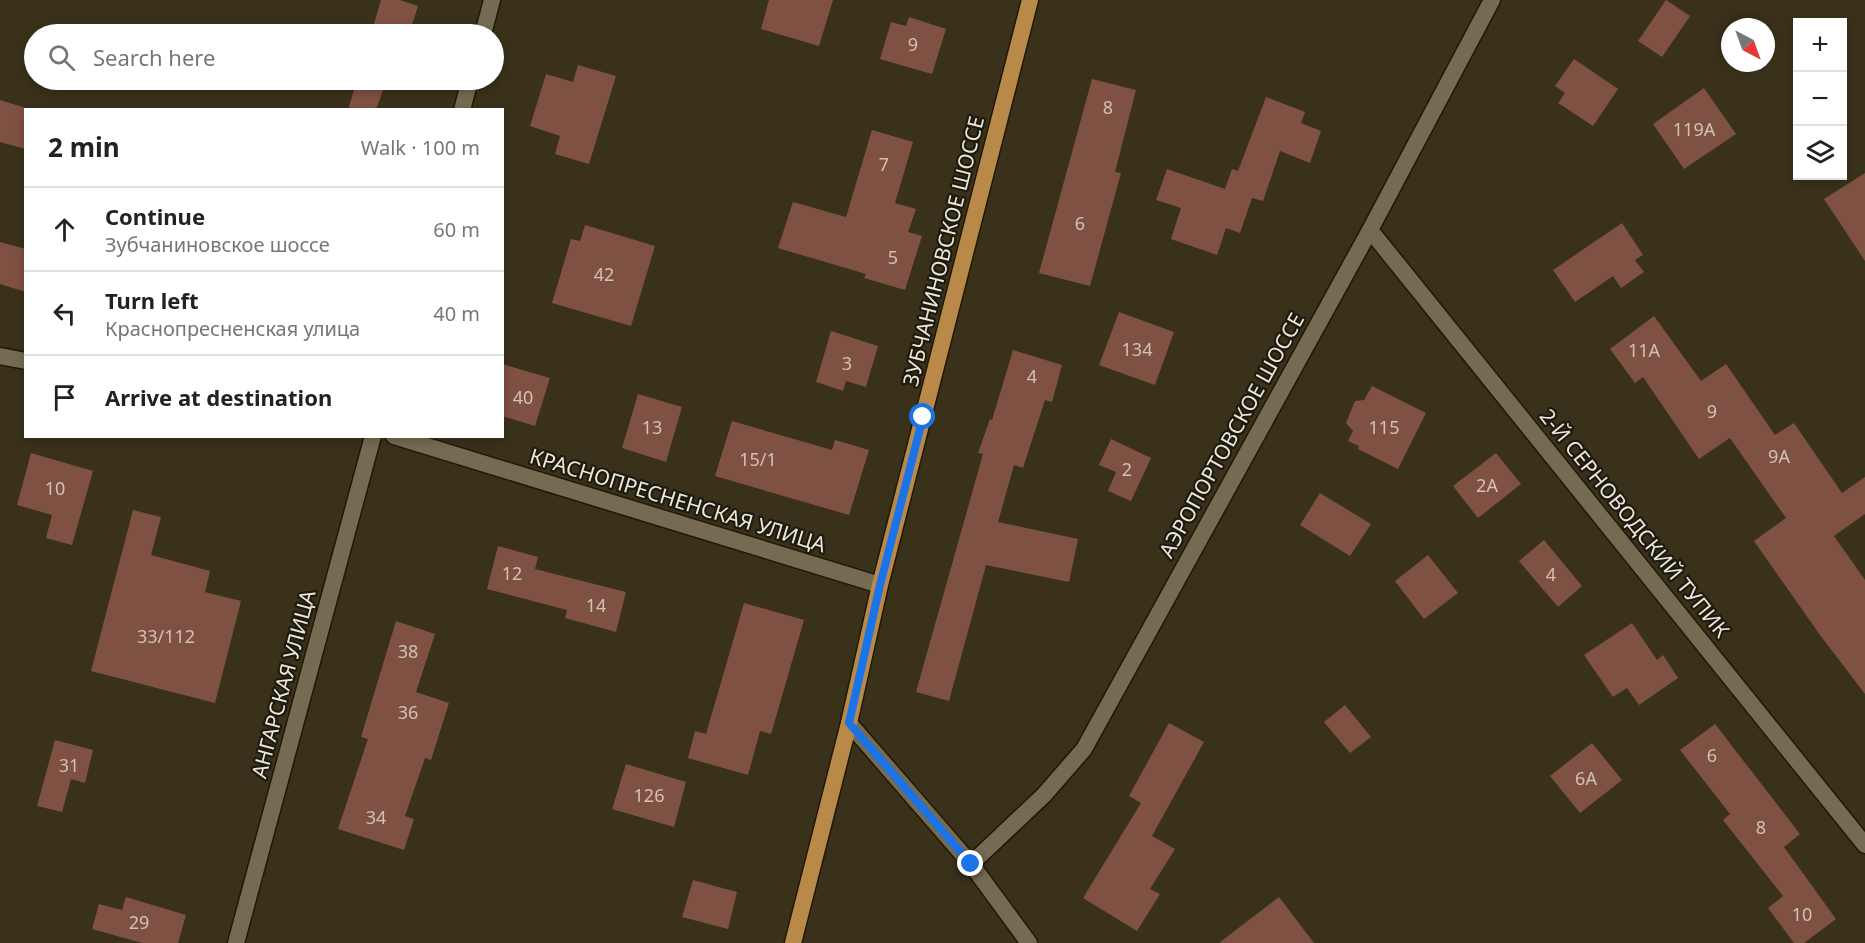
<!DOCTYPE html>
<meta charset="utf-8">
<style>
body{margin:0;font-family:"Noto Sans",sans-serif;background:#f6f6f6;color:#222}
.controls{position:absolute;right:18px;top:18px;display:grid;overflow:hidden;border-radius:0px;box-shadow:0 3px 9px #0003}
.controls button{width:54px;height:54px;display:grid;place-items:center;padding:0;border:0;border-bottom:2px solid #e0e0e0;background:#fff;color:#222;font:30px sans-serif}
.compass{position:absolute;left:1721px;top:18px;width:54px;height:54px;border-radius:50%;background:#fff;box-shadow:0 3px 9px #0003;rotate:139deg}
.stop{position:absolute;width:18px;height:18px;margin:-14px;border:4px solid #1a73e8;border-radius:50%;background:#fff}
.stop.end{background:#1a73e8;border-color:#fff;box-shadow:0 2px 6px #0008}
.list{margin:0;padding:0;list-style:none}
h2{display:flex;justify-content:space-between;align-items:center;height:78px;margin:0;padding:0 24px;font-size:26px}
h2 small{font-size:20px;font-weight:400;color:#767676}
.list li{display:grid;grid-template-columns:39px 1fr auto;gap:18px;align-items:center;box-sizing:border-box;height:84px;padding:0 24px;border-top:2px solid #e0e0e0}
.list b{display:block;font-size:22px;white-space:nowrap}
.list p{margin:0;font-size:20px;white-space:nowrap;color:#767676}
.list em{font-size:20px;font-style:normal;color:#767676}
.icon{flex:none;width:33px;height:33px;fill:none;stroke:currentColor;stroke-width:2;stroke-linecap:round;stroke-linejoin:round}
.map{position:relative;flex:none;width:1865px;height:943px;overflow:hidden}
.search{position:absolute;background:#fff;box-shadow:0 3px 9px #0003;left:24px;top:24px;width:480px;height:66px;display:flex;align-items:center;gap:15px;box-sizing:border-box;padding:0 21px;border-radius:33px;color:#767676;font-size:22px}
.panel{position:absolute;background:#fff;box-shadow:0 3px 9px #0003;left:24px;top:108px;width:480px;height:330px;border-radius:0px}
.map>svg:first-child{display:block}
.building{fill:#7f5142}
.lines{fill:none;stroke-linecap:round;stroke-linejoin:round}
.minor-casing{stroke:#211903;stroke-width:19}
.primary-casing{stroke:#211903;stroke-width:19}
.minor{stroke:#746b52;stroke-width:16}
.primary{stroke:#b9894a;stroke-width:16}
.route{stroke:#1a73e8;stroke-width:8}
.labels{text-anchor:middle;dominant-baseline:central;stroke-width:4.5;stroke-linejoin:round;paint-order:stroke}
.number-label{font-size:18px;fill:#d1c2b3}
.street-label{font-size:21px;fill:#ece7d9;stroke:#1d1a10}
</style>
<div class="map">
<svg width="1865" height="943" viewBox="0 0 1865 943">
<rect width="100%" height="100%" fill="#3a311a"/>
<g class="building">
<path d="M 381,0 L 400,0 L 418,6 L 409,34 L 371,34 Z"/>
<path d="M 769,0 L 833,0 L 819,46 L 761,29 Z"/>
<path d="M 1666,0 L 1690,16 L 1662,57 L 1638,41 Z"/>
<path d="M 909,17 L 946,29 L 932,74 L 880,59 L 891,22 L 906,26 Z"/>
<path d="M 1574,59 L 1618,89 L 1593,126 L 1558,103 L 1565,93 L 1555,86 Z"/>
<path d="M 578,65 L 616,76 L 589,164 L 555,154 L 560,136 L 530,126 L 546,74 L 573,82 Z"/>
<path d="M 1092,79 L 1136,90 L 1115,172 L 1121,173 L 1090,286 L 1039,273 Z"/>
<path d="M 357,80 L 371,80 L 385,84 L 376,110 L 348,110 Z"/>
<path d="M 1704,88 L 1736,134 L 1684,169 L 1653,124 Z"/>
<path d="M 1266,97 L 1305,112 L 1301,123 L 1321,131 L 1310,163 L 1280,151 L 1263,201 L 1252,198 L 1240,233 L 1226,228 L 1217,255 L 1171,239 L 1181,208 L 1156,200 L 1167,169 L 1225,189 L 1232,169 L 1238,171 Z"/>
<path d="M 0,100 L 26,108 L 26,149 L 0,142 Z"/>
<path d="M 872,130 L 913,142 L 895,203 L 916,209 L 908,232 L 922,236 L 905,290 L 864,278 L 866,274 L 778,248 L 793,202 L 846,217 Z"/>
<path d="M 1865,173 L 1865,261 L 1824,199 Z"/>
<path d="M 1622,223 L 1643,255 L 1635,260 L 1644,272 L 1621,288 L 1613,276 L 1575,302 L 1553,270 Z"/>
<path d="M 585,225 L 655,246 L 631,326 L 552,303 L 571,239 L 580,241 Z"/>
<path d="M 0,242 L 26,249 L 26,292 L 0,284 Z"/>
<path d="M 1119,312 L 1174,332 L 1155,385 L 1099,365 Z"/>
<path d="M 1654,316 L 1701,381 L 1726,364 L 1775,435 L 1794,423 L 1842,493 L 1865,477 L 1865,514 L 1834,536 L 1865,580 L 1865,694 L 1820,635 L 1754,541 L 1786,518 L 1730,438 L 1699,459 L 1643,377 L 1635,383 L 1610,349 Z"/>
<path d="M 831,331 L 878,346 L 866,387 L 846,381 L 843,391 L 816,382 Z"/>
<path d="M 1013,350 L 1062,365 L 1052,402 L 1045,400 L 1023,468 L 1014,465 L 998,522 L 1078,539 L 1069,582 L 986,565 L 949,701 L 916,692 L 983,454 L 978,453 L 990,419 L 992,420 Z"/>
<path d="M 502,364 L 550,378 L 535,426 L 502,416 Z"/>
<path d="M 1372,386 L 1426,413 L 1398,469 L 1358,449 L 1359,446 L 1348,441 L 1353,431 L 1346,423 L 1355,401 L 1364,400 Z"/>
<path d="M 638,394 L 682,407 L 666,462 L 622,448 Z"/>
<path d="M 732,421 L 832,450 L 835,440 L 869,450 L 849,515 L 715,476 Z"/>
<path d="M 1111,439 L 1151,458 L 1131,501 L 1108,491 L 1116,472 L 1099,465 Z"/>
<path d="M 31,453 L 93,471 L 72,545 L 46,538 L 52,515 L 17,505 Z"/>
<path d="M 1496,453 L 1521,484 L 1478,518 L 1453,486 Z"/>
<path d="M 1320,493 L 1371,524 L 1350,556 L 1300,525 Z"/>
<path d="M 133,510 L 161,517 L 151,555 L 210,571 L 205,592 L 241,601 L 215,703 L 91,671 Z"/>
<path d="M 1544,540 L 1582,586 L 1558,607 L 1519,561 Z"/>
<path d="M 498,546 L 538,557 L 535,569 L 626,592 L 616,632 L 565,618 L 567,610 L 487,589 Z"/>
<path d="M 1428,555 L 1458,593 L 1424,619 L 1395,581 Z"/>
<path d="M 744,603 L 804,620 L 771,734 L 760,731 L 748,775 L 688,758 L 695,731 L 706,734 Z"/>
<path d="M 396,621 L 435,634 L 416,692 L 449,703 L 431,760 L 425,758 L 405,816 L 414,819 L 404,850 L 338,829 L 368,739 L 361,737 Z"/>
<path d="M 1632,623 L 1657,660 L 1663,655 L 1678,678 L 1639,705 L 1627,688 L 1613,697 L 1584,655 Z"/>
<path d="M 1345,705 L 1371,737 L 1350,753 L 1324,722 Z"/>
<path d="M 1169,723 L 1204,742 L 1152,836 L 1175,849 L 1150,889 L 1160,894 L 1137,931 L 1083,898 L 1141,803 L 1129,796 Z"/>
<path d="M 1715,724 L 1800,834 L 1784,847 L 1836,919 L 1804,943 L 1794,943 L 1768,908 L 1783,896 L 1723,820 L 1730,814 L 1680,750 Z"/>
<path d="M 55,740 L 93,750 L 85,783 L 71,779 L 62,812 L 37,806 Z"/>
<path d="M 1592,743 L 1622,780 L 1580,813 L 1550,776 Z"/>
<path d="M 626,764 L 686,782 L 674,827 L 612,809 Z"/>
<path d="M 693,880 L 737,892 L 728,929 L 682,917 Z"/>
<path d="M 126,897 L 186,915 L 178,943 L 142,943 L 92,929 L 99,904 L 122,910 Z"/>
<path d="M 1279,897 L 1314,943 L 1219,943 Z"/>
</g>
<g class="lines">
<g class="minor-casing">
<g id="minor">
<path d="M 483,34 L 492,0"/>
<path d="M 462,110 L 470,80"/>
<path d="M 1370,230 L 1865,845"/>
<path d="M 0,356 L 26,361"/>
<path d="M 394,436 L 880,585"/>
<path d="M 849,723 L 971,864 L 1029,943"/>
<path d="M 971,864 L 1044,795 L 1084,749 L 1370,230 L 1492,0"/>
<path d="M 236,943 L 373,436"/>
</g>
</g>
<g class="primary-casing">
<path id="primary" d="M 793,943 L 849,723 L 880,585 L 1030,0"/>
</g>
<use href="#minor" class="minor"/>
<use href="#primary" class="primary"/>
</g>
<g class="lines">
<path class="route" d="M 923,417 L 880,585 L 849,723 L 971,864"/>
</g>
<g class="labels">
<g class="number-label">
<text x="913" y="44">9</text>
<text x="1108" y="107">8</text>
<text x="1694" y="129">119А</text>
<text x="884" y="164">7</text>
<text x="1080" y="223">6</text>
<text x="893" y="257">5</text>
<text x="604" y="274">42</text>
<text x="1137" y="349">134</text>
<text x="1644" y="350">11А</text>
<text x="847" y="363">3</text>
<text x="1032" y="376">4</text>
<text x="523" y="397">40</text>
<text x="1712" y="411">9</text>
<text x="652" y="427">13</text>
<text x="1384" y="427">115</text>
<text x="1779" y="456">9А</text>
<text x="758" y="459">15/1</text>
<text x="1127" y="469">2</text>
<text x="1487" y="485">2А</text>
<text x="55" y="488">10</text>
<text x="512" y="573">12</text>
<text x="1551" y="574">4</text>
<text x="596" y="605">14</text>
<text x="166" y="636">33/112</text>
<text x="408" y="651">38</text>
<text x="408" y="712">36</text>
<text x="1712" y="755">6</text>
<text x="69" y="765">31</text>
<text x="1586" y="778">6А</text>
<text x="649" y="795">126</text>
<text x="376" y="817">34</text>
<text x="1761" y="827">8</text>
<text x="1802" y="914">10</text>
<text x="139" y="922">29</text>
</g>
<g class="street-label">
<text transform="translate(943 251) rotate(-76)">ЗУБЧАНИНОВСКОЕ ШОССЕ</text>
<text transform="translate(1231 435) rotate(-61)">АЭРОПОРТОВСКОЕ ШОССЕ</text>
<text transform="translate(678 500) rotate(17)">КРАСНОПРЕСНЕНСКАЯ УЛИЦА</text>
<text transform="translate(1635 523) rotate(51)">2-Й СЕРНОВОДСКИЙ ТУПИК</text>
<text transform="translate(283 684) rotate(-75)">АНГАРСКАЯ УЛИЦА</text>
</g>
</g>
</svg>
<div class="controls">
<button>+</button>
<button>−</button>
<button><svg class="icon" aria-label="layers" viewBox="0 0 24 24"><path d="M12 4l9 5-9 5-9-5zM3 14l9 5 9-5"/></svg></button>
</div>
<svg class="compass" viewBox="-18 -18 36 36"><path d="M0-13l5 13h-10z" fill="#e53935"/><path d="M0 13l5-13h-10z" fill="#767676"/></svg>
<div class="stop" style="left:923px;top:417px"></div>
<div class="stop end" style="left:971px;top:864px"></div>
<div class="search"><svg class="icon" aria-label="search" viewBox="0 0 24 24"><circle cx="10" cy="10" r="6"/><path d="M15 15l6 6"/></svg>Search here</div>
<section class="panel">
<h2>2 min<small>Walk · 100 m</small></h2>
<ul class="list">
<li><svg class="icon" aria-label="ahead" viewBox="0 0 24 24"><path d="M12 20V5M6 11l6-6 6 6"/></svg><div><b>Continue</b><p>Зубчаниновское шоссе</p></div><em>60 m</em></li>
<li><svg class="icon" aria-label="left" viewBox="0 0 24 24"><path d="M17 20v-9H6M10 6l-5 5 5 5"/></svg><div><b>Turn left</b><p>Краснопресненская улица</p></div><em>40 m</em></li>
<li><svg class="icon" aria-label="arrive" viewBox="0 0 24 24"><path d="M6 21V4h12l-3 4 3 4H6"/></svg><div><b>Arrive at destination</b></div></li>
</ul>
</section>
</div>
